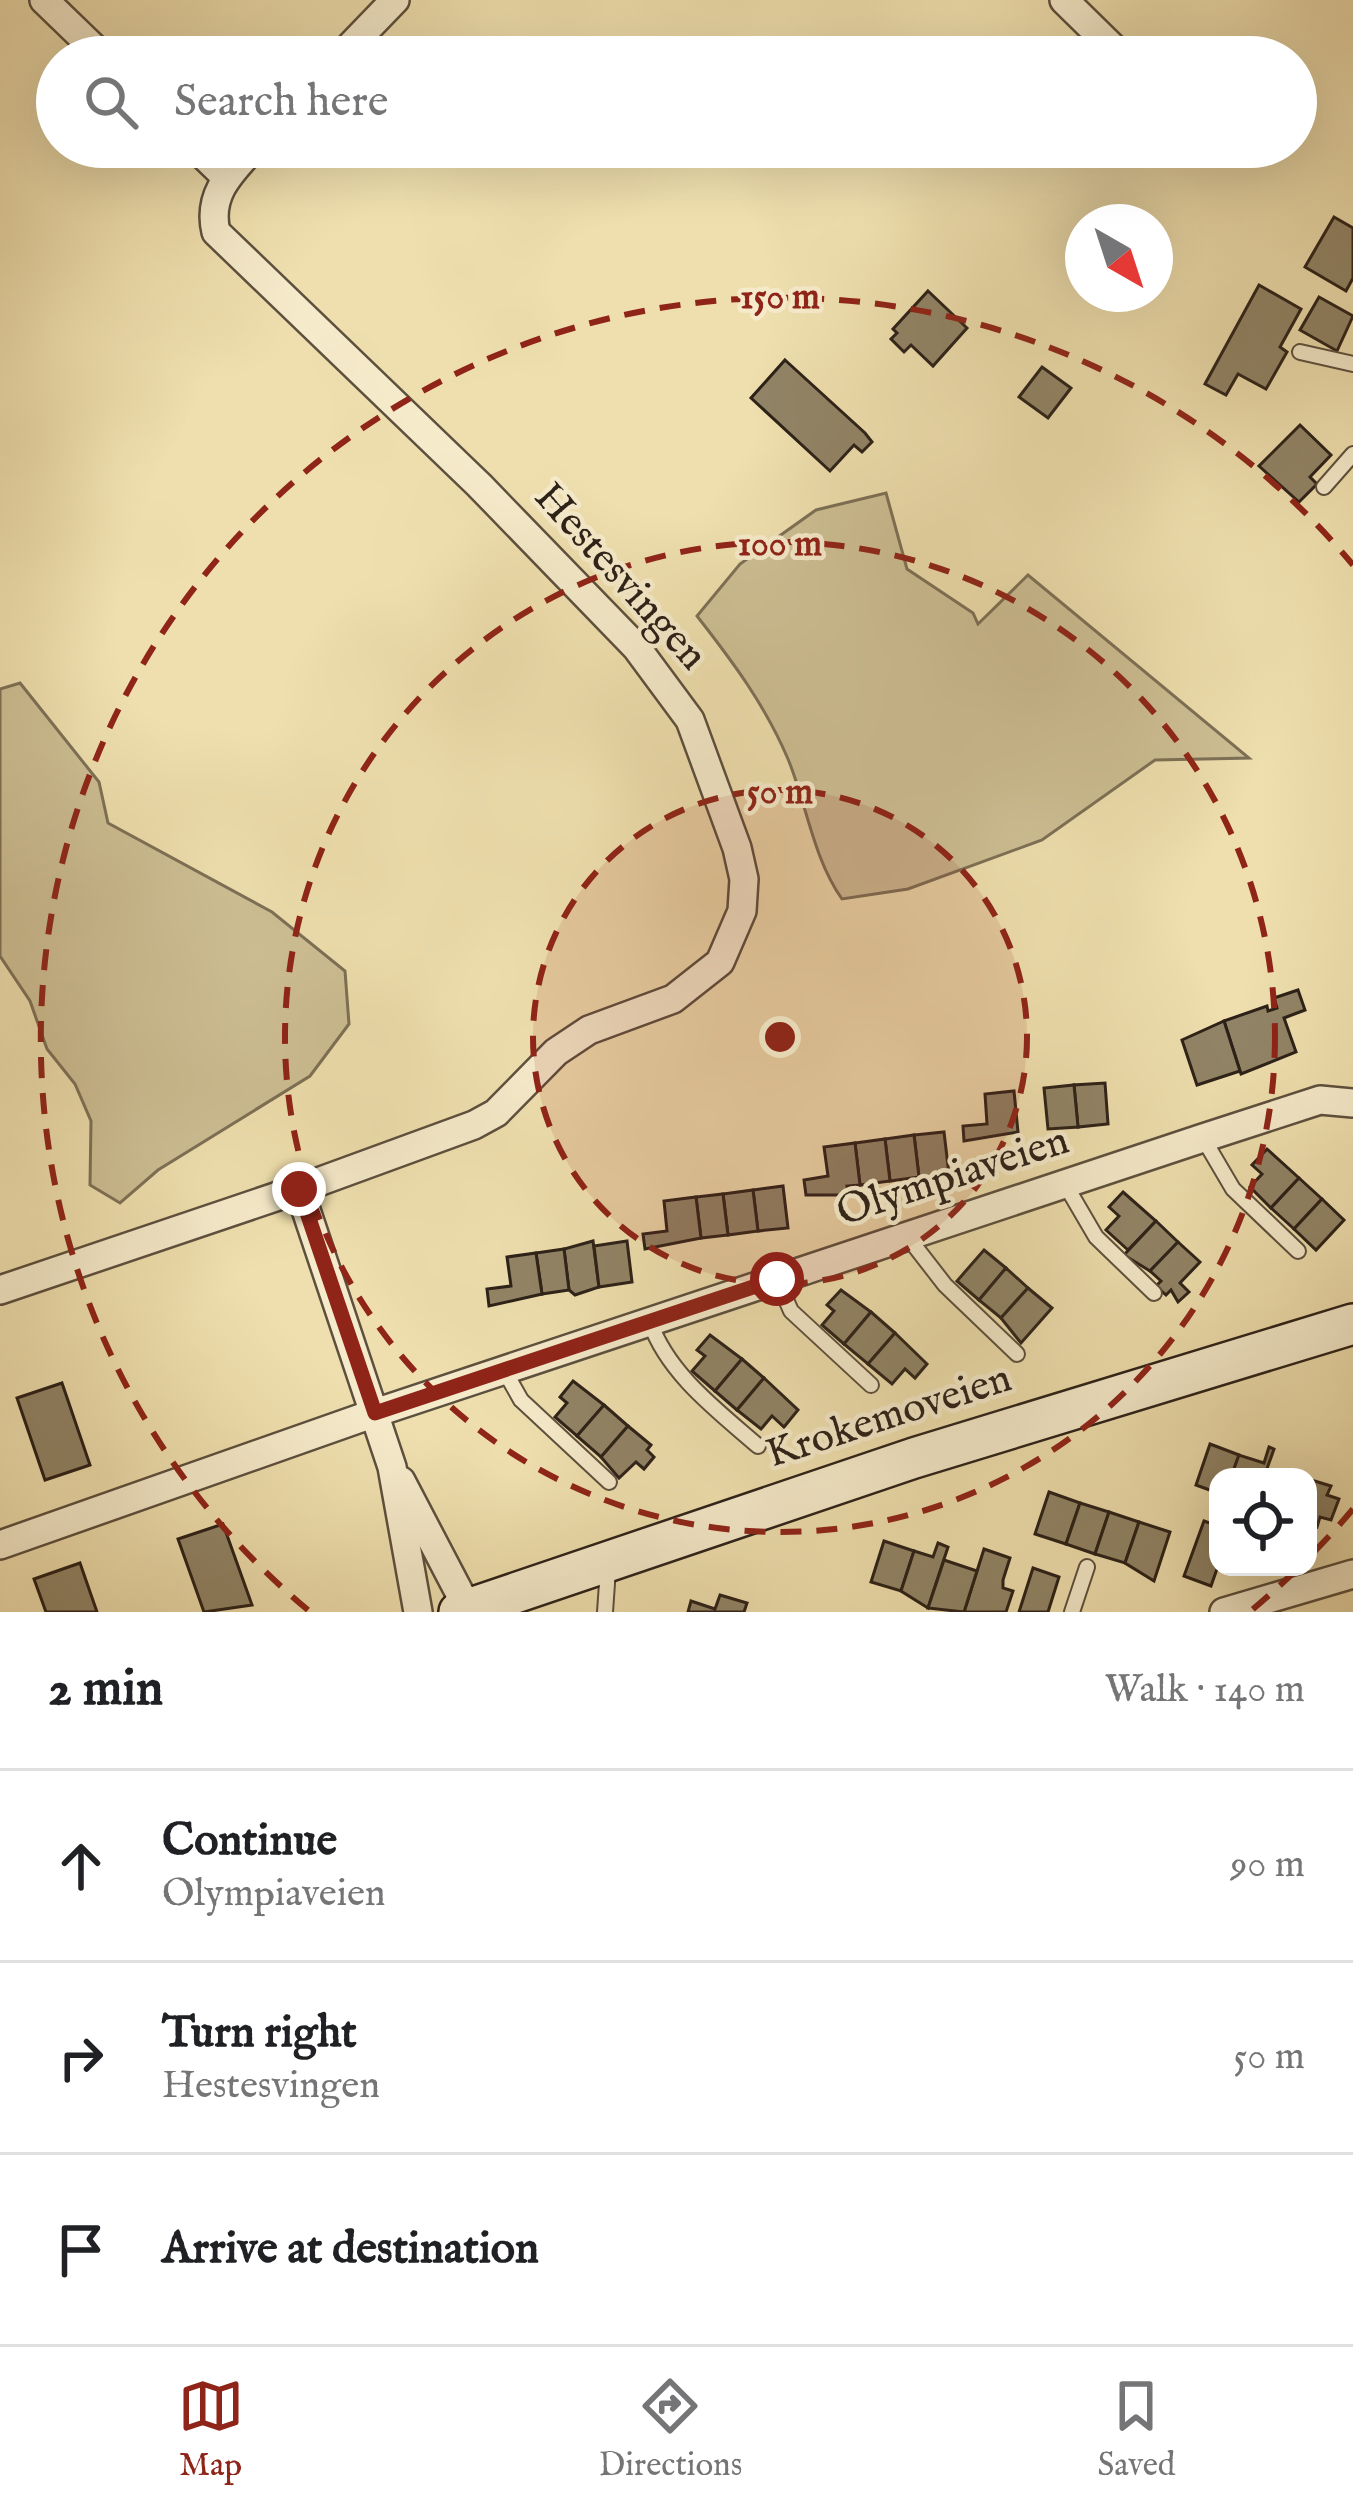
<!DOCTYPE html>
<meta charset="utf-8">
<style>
body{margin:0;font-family:"IM FELL English",serif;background:#f2f2f2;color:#202124}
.controls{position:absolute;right:36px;bottom:36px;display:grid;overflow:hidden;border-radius:24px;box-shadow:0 12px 48px #0002}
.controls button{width:108px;height:108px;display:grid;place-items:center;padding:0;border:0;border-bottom:3px solid #e0e0e0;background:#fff;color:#202124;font:60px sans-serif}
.compass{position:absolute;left:1065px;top:204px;width:108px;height:108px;border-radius:50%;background:#fff;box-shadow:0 12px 48px #0002;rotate:141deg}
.stop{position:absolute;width:36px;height:36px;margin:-27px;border:9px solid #8f2418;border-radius:50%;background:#fff}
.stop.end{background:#8f2418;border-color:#fff;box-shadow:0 3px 12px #0008}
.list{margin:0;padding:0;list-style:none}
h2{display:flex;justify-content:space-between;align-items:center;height:156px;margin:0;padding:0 48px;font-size:51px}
h2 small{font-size:39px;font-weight:400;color:#757577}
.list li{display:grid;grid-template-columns:78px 1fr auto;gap:36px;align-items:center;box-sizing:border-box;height:192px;padding:0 48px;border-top:3px solid #e0e0e0}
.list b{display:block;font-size:45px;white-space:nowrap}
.list p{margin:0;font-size:39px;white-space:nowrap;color:#757577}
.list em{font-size:39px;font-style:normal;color:#757577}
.icon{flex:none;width:66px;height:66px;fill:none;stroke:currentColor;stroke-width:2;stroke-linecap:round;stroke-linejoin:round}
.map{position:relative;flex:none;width:1353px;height:1612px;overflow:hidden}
.search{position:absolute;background:#fff;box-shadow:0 12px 48px #0002;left:36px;right:36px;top:36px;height:132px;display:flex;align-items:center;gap:30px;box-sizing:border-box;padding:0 42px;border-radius:66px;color:#757577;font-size:45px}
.sheet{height:732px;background:#fff}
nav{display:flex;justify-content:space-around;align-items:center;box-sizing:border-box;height:168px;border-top:3px solid #e0e0e0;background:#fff;font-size:33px;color:#757577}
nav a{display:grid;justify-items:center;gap:6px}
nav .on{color:#8f2418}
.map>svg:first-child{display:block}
.green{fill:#cebf94;stroke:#7d7056;stroke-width:3}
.building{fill:#918466;stroke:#2c2118;stroke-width:3}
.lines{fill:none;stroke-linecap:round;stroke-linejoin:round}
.lane-casing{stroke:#5d503e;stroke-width:18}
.street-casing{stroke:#5d503e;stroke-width:32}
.secondary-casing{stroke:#2c2118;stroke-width:44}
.lane{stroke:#f5eaca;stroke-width:14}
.street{stroke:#f5eaca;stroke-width:27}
.secondary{stroke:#f5eaca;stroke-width:39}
.route{stroke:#8f2418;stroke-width:15}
.ring{fill:none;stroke:#8f2418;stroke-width:6;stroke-dasharray:21 15}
.labels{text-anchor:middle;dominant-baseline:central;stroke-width:9;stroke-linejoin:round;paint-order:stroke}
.street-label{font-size:42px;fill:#2c2118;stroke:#f5eaca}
.centre{fill:#8f2418;stroke:#f5eaca;stroke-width:6}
.ring-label{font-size:36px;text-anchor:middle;font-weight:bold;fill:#8f2418;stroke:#f5eaca;stroke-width:9;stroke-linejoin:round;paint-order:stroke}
</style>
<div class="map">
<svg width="1353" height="1612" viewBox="0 0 1353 1612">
<rect width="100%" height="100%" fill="#efdfae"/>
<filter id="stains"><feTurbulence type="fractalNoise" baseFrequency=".00167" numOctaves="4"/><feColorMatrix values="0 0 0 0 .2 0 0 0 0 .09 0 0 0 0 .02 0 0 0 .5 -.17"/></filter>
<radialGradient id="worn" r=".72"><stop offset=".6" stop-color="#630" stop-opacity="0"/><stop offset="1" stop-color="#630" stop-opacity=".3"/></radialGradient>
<g class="green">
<path d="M 886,493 L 907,569 L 973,613 L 978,624 L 1028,575 L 1249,758 L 1155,760 L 1042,840 L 908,889 L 842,899 C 813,858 807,805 788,759 C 765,705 733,662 697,616 L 740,564 L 816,510 Z"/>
<path d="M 20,683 L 99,782 L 108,823 L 272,912 L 345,971 L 349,1024 L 310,1076 L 158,1170 L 120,1203 L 90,1185 L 91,1121 L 75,1084 L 47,1049 L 30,1001 L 0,956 L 0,689 Z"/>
</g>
<g class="building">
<path d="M 1334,217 L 1353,228 L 1353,278 L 1346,291 L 1305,267 Z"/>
<path d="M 1259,285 L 1301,309 L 1280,347 L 1287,352 L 1266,389 L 1238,374 L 1226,395 L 1205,384 Z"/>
<path d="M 928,291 L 967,328 L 933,366 L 911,345 L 904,352 L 891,339 L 897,333 L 893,329 Z"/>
<path d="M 1319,297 L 1353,316 L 1337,351 L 1300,330 Z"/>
<path d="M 785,360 L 865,433 L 872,442 L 862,452 L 854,445 L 830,471 L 751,398 Z"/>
<path d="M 1042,367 L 1071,388 L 1048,418 L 1019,397 Z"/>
<path d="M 1300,425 L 1331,455 L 1310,477 L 1317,484 L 1299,502 L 1259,466 Z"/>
<path d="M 1298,990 L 1305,1010 L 1284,1018 L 1296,1052 L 1241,1074 L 1224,1021 L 1267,1006 L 1268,1011 L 1277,1008 L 1274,998 Z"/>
<path d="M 1224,1021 L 1240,1071 L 1197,1085 L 1182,1040 Z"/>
<path d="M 1105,1083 L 1108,1124 L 1078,1127 L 1074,1085 Z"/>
<path d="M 1074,1085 L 1078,1127 L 1048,1129 L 1044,1088 Z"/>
<path d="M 1014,1091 L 1018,1132 L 964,1141 L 963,1126 L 987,1124 L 985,1094 Z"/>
<path d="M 944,1132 L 950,1183 L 931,1185 L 929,1176 L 919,1177 L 914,1135 Z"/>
<path d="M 914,1135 L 919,1177 L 890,1181 L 885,1139 Z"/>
<path d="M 885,1139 L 890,1181 L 860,1185 L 855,1143 Z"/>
<path d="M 855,1143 L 860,1185 L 847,1186 L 849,1195 L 806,1195 L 804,1180 L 828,1176 L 824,1147 Z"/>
<path d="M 1267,1149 L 1299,1178 L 1271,1208 L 1250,1187 L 1262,1174 L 1252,1165 Z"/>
<path d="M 1299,1178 L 1322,1199 L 1294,1229 L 1271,1208 Z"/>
<path d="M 783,1186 L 788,1228 L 758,1231 L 753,1190 Z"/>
<path d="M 753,1190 L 758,1231 L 728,1235 L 723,1194 Z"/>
<path d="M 1123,1192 L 1156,1221 L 1128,1250 L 1106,1230 L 1119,1216 L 1109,1207 Z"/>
<path d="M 723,1194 L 728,1235 L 701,1238 L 696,1197 Z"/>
<path d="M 696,1197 L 701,1238 L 645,1249 L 643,1234 L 667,1231 L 664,1201 Z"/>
<path d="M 1322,1199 L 1344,1220 L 1316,1250 L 1294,1229 Z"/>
<path d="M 1156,1221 L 1178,1242 L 1150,1271 L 1124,1255 Z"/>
<path d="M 593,1241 L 599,1287 L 575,1295 L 569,1290 L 564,1249 Z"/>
<path d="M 627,1241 L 632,1282 L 599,1287 L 594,1246 Z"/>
<path d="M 1178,1242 L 1200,1262 L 1180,1283 L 1189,1292 L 1178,1302 L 1171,1290 L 1166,1295 L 1156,1286 L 1161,1281 L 1150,1271 Z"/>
<path d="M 564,1249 L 569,1290 L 542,1294 L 536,1253 Z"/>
<path d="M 984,1250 L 1006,1268 L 979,1300 L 957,1281 Z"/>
<path d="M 536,1253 L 542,1294 L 489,1306 L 487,1289 L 511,1286 L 507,1257 Z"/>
<path d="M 1006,1268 L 1028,1288 L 1001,1318 L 979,1300 Z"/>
<path d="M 1028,1288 L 1052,1308 L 1021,1343 L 1001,1318 Z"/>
<path d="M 841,1290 L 871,1312 L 844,1344 L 822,1325 L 834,1311 L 827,1305 Z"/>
<path d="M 871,1312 L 895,1333 L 868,1364 L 844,1344 Z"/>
<path d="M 895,1333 L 927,1364 L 915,1378 L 905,1369 L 892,1384 L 868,1364 Z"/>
<path d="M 710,1335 L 742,1359 L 715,1391 L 692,1371 L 705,1356 L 697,1350 Z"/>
<path d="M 742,1359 L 764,1378 L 737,1410 L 715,1391 Z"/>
<path d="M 764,1378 L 798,1410 L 784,1427 L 772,1416 L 761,1429 L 737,1410 Z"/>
<path d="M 573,1381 L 604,1405 L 577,1436 L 555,1417 L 567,1403 L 560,1397 Z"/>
<path d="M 62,1383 L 90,1465 L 45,1480 L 17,1398 Z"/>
<path d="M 604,1405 L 628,1426 L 601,1457 L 577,1436 Z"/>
<path d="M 628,1426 L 651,1445 L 647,1450 L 654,1457 L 644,1469 L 636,1462 L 619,1478 L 601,1457 Z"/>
<path d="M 1210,1444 L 1239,1455 L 1231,1477 L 1218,1477 L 1218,1493 L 1196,1485 Z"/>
<path d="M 1269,1447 L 1274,1449 L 1264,1477 L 1231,1477 L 1239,1455 L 1264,1463 Z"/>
<path d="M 1308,1479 L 1331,1486 L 1327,1495 L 1339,1499 L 1331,1520 L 1320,1517 L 1317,1527 L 1308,1524 Z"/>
<path d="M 1049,1492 L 1080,1503 L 1066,1544 L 1035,1534 Z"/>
<path d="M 1080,1503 L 1109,1512 L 1095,1554 L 1066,1544 Z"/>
<path d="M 1109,1512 L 1139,1522 L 1125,1563 L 1095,1554 Z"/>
<path d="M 1204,1521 L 1218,1526 L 1218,1566 L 1211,1586 L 1184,1576 Z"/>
<path d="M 1139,1522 L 1170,1532 L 1154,1581 L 1125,1563 Z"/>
<path d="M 223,1524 L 252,1605 L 204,1612 L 178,1539 Z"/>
<path d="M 884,1541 L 914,1551 L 901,1591 L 871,1582 Z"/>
<path d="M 938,1543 L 948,1547 L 928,1608 L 901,1591 L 914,1551 L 933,1557 Z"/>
<path d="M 984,1549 L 1010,1558 L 1003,1580 L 1003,1588 L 1013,1591 L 1006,1612 L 964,1612 Z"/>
<path d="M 944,1560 L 977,1571 L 964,1612 L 928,1608 Z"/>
<path d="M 80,1563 L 97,1612 L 46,1612 L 34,1579 Z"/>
<path d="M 1033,1568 L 1059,1577 L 1048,1612 L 1019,1612 Z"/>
<path d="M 720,1595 L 747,1603 L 744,1612 L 688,1612 L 691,1601 L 715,1609 Z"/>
</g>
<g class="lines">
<g class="lane-casing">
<g id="lane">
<path d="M 1300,352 L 1353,364"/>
<path d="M 1324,487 L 1353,454"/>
<path d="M 1203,1138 L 1233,1189 L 1298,1251"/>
<path d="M 1065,1184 L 1096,1237 L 1154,1293"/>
<path d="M 907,1236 L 945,1285 L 1017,1354"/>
<path d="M 777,1279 L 791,1311 L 871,1385"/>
<path d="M 650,1322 C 668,1374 718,1411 758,1446"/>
<path d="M 504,1370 L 521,1400 L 609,1482"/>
<path d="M 605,1612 L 608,1569"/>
<path d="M 1072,1612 L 1087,1567"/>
</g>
</g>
<g class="street-casing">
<g id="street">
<path d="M 44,0 L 103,57"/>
<path d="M 1064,0 L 1122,57"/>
<path d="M 340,57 L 395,0"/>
<path d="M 195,147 L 226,177"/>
<path d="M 254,147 C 230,173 207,195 216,232 L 479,485 L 636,647 L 690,720 L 737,848 L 744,879 L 742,911 L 720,962 L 673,999 L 589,1030 L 556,1052 L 496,1113 L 474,1125 L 299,1189 L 392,1467 L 418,1612"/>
<path d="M 0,1290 L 299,1189"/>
<path d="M 401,1481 L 468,1609"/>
<path d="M 0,1545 L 375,1413 L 1203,1138 L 1320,1100 L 1353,1103"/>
<path d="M 1224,1612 L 1353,1574"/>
</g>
</g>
<g class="secondary-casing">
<path id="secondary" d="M 459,1612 L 914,1458 L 1353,1324"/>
</g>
<use href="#lane" class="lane"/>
<use href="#street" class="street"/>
<use href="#secondary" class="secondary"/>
</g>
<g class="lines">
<path class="route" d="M 299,1189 L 375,1413 L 777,1279"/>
</g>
<circle cx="780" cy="1037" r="247" fill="#8f2418" fill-opacity=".12"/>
<g class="ring">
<circle cx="780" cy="1037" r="247"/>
<circle cx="780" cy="1037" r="495"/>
<path d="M1353 1509A742 742 0 0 1 1309 1557M1295 1571A742 742 0 0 1 1252 1610M308 1610A742 742 0 1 1 1353 565"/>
</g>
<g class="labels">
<g class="street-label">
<text transform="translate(620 577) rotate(48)">Hestesvingen</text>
<text transform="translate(953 1177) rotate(-18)">Olympiaveien</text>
<text transform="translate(889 1417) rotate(-18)">Krokemoveien</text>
</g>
</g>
<circle cx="780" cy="1037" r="18" class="centre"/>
<g class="ring-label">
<text x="780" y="308">150 m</text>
<text x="780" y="555">100 m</text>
<text x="780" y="803">50 m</text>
</g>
<rect width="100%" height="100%" filter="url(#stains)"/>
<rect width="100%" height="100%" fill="url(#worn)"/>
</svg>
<div class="controls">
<button><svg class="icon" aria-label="locate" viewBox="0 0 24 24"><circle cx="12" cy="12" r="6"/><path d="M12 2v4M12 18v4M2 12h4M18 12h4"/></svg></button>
</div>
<svg class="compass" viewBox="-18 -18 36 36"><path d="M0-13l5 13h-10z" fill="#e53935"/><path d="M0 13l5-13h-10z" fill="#757577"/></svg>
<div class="stop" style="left:777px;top:1279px"></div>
<div class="stop end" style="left:299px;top:1189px"></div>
<div class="search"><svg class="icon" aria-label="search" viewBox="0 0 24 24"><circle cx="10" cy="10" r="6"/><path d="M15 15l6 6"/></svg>Search here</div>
</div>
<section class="sheet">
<h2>2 min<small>Walk · 140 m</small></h2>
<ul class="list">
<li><svg class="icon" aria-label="ahead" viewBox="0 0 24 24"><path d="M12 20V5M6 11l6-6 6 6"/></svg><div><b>Continue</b><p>Olympiaveien</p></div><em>90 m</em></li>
<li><svg class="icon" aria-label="right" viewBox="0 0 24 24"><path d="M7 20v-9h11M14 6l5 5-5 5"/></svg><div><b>Turn right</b><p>Hestesvingen</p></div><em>50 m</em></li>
<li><svg class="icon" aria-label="arrive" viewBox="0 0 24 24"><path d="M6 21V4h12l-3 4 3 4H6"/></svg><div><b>Arrive at destination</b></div></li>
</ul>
</section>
<nav>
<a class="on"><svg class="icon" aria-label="map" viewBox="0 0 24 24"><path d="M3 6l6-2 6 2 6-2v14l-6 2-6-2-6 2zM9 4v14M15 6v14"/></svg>Map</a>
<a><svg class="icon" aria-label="directions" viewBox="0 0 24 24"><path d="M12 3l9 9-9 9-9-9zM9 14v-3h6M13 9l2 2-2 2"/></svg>Directions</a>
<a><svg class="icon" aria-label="saved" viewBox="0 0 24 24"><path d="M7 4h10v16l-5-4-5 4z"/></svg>Saved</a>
</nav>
